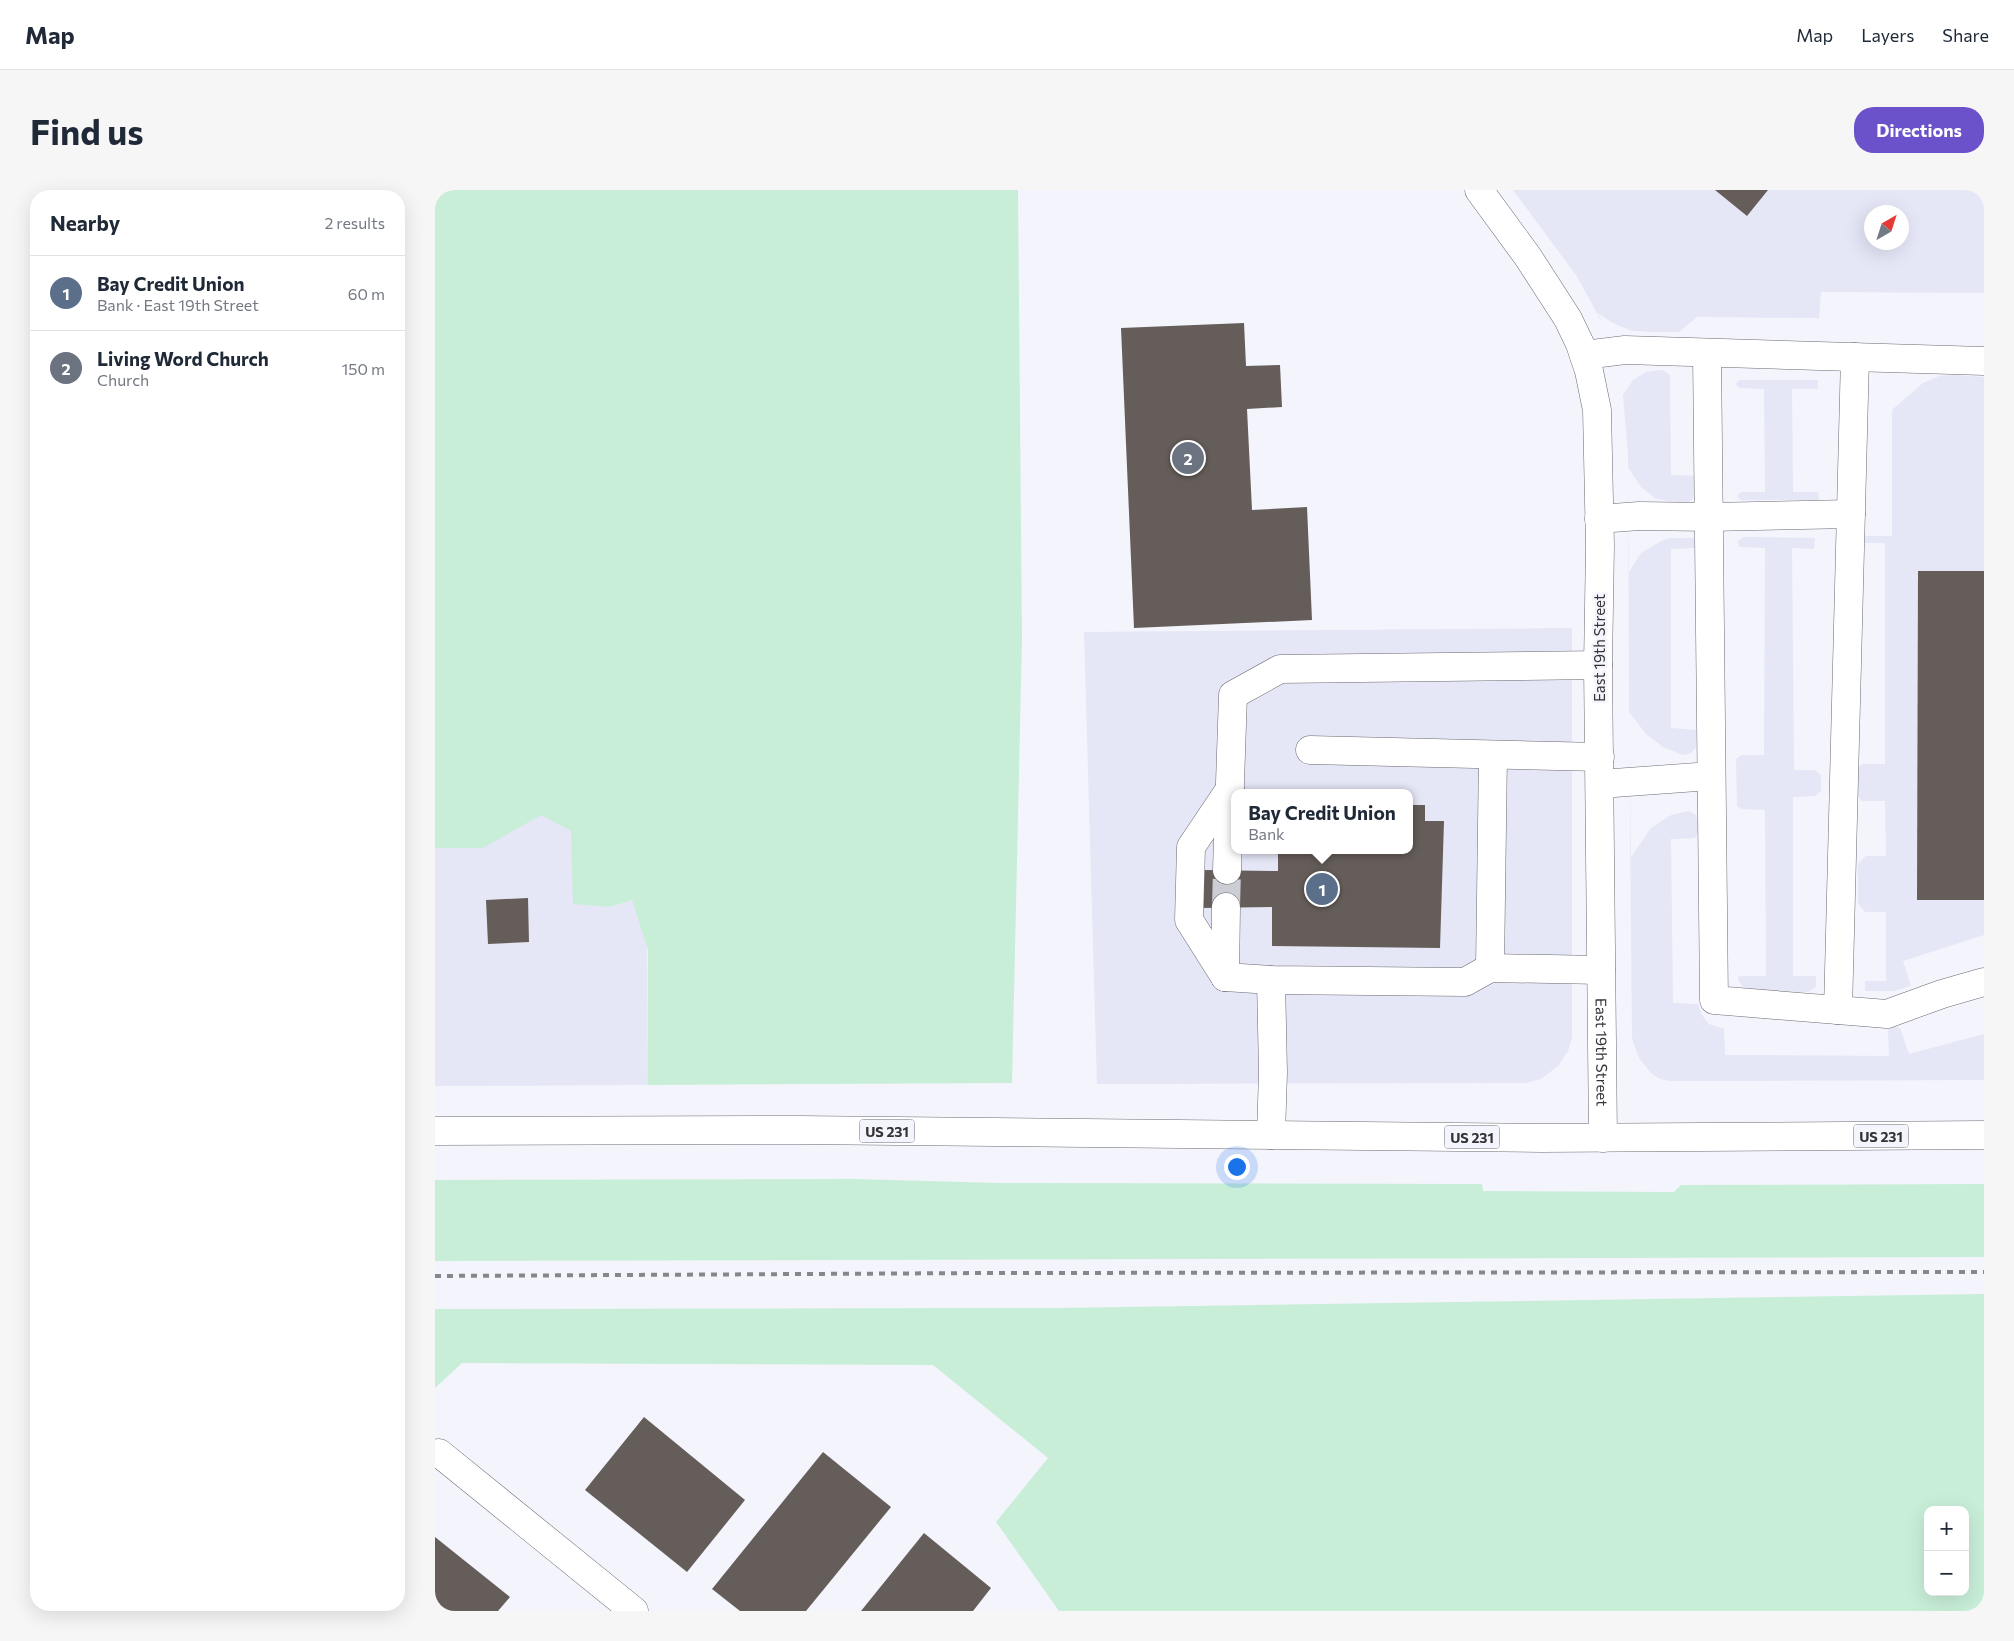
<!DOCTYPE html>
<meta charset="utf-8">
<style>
body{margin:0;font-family:Commissioner,sans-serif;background:#f6f6f7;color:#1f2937}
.controls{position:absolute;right:15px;bottom:15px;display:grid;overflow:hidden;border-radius:10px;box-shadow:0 5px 20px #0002}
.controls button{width:45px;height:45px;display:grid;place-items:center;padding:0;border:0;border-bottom:1px solid #e0e1e3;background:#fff;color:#1f2937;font:25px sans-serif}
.compass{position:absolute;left:1429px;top:15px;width:45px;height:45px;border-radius:50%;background:#fff;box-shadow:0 5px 20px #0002;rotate:39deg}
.you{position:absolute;left:801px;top:976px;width:18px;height:18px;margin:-12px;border:4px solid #fff;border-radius:50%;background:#1a73e8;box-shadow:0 0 0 8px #1a73e833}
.badge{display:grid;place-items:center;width:32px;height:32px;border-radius:50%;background:#6b51ca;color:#fff;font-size:16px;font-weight:700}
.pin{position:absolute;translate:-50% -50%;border:2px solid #fff;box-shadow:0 1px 5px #0006}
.popup{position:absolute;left:796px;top:599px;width:182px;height:65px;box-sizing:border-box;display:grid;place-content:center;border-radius:10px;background:#fff;filter:drop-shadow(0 1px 4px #0005);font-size:16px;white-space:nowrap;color:#747a83}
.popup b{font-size:19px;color:#1f2937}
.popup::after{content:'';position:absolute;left:50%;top:100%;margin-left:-10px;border:10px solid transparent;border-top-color:#fff}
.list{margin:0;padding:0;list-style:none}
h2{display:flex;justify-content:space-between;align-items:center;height:65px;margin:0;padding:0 20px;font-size:21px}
h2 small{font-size:16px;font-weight:400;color:#747a83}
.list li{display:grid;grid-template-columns:32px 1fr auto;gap:15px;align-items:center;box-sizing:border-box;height:75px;padding:0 20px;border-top:1px solid #e0e1e3}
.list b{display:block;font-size:19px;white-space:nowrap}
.list p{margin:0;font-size:16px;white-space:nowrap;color:#747a83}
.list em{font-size:16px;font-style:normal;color:#747a83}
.map{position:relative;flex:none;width:1549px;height:1421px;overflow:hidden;border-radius:20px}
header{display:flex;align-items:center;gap:30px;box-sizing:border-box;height:70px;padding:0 25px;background:#fff;border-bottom:1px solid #e0e1e3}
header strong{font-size:24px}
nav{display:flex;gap:28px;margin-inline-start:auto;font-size:18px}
.intro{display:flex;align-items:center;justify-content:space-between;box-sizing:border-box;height:120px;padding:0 30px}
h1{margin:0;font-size:35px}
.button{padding:12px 22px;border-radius:20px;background:#6b51ca;color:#fff;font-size:18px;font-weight:700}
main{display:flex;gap:30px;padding:0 30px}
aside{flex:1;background:#fff;border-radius:20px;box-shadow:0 5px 20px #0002}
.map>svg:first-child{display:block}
.built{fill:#e5e6f6;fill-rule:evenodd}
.green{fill:#c8eed8;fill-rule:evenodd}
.building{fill:#655d59}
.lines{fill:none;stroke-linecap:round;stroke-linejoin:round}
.minor-tunnel{stroke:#cdcdd5;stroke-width:28;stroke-dasharray:28 14;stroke-linecap:butt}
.minor-casing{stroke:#6a6a72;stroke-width:29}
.major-casing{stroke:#6a6a72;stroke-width:29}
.highway-casing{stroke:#6a6a72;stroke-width:29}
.minor{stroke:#fff;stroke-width:28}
.major{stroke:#fff;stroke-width:28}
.highway{stroke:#fff;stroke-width:28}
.rail{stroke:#86868c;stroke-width:4;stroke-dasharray:6 6;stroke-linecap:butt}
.labels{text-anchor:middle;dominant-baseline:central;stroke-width:5;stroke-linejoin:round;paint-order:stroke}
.shield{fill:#f4f4fd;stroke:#6d6d72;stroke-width:1}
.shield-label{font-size:14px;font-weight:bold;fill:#333336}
.street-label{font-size:15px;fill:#333336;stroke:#f4f4fd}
</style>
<header>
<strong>Map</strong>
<nav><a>Map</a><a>Layers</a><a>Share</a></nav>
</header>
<div class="intro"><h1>Find us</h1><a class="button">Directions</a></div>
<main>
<aside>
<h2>Nearby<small>2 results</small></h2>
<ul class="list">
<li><span class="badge" style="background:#5c6f8a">1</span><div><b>Bay Credit Union</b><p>Bank · East 19th Street</p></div><em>60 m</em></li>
<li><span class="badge" style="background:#6b7280">2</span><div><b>Living Word Church</b><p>Church</p></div><em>150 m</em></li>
</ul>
</aside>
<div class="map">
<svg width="1549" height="1421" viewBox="0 0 1549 1421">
<rect width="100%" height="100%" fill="#f4f4fd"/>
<g class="built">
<path d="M 1078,0 L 1549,0 L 1549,103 L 1386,102 L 1384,128 L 1262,127 L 1244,142 L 1222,142 L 1197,141 L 1176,132 L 1163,123 L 1169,136 L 1141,85 ZM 1436,22 L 1466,22 L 1466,52 L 1436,52 Z"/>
<path d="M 1182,175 L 1188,205 L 1198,190 L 1211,182 L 1228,180 L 1235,185 L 1236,285 L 1263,286 L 1262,302 L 1257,310 L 1252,313 L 1236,312 L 1220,308 L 1206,297 L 1193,277 L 1194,382 L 1206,363 L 1226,351 L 1235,348 L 1257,348 L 1262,350 L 1260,358 L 1236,359 L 1236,538 L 1261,540 L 1261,557 L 1256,563 L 1248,565 L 1228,557 L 1211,544 L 1194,522 L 1196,667 L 1216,638 L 1236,625 L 1254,621 L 1261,625 L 1263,631 L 1263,642 L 1260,648 L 1236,649 L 1238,813 L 1263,814 L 1266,824 L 1274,834 L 1289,839 L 1290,865 L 1454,866 L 1453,840 L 1460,836 L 1465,838 L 1474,864 L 1549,844 L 1549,890 L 1235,891 L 1225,889 L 1216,883 L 1204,868 L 1197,848 L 1194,518 L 1193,263 L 1188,206 Z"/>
<path d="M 1520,185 L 1549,187 L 1549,745 L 1468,771 L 1476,796 L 1459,801 L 1430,801 L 1430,791 L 1451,791 L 1451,722 L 1430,722 L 1423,713 L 1423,674 L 1431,666 L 1451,666 L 1450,611 L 1427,611 L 1423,607 L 1423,578 L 1427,574 L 1450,574 L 1450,353 L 1425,353 L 1425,346 L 1457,346 L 1457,220 L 1488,193 L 1504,186 Z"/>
<path d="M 1304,190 L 1383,190 L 1383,199 L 1357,199 L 1358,302 L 1383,302 L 1384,310 L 1306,310 L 1302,306 L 1306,302 L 1330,302 L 1329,199 L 1304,198 L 1301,194 Z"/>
<path d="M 1308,347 L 1380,348 L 1379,359 L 1357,358 L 1359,580 L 1380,580 L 1386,585 L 1386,601 L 1380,606 L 1358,607 L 1358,786 L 1381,786 L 1381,797 L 1373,802 L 1317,801 L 1308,797 L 1303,790 L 1303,787 L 1307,786 L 1331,786 L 1330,620 L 1307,619 L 1302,616 L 1301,569 L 1306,565 L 1329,565 L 1330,358 L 1305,357 L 1302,352 Z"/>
<path d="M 1137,438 L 1137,848 L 1133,861 L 1123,876 L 1106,889 L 1091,893 L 662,894 L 649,442 ZM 800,603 L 974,603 L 974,660 L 800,660 Z"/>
<path d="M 211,564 L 213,895 L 0,896 L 0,565 Z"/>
</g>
<g class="green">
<path d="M 0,0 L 583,0 L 587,449 L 577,893 L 213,895 L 213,760 L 197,710 L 174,717 L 138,714 L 136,641 L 106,625 L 48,658 L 0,658 Z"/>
<path d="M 419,989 L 565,993 L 1047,994 L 1048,1001 L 1239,1002 L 1246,995 L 1549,994 L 1549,1067 L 0,1071 L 0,990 Z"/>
<path d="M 1549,1104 L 1549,1421 L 624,1421 L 561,1332 L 613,1268 L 498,1175 L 27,1173 L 0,1198 L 0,1119 L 622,1118 ZM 1493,1320 L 1530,1320 L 1530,1402 L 1493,1402 Z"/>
</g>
<g class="building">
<path d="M 1280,0 L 1333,0 L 1312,26 Z"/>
<path d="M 809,133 L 811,176 L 845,175 L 847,217 L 812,219 L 817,320 L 872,317 L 877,430 L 699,438 L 686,138 Z"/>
<path d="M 1483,381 L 1549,381 L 1549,710 L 1482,710 Z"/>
<path d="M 974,615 L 990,615 L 990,631 L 1009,631 L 1005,758 L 837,756 L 837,717 L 766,718 L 767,680 L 843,681 L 843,660 L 974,660 Z"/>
<path d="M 93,708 L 94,752 L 53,754 L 51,710 Z"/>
<path d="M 209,1227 L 310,1310 L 252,1382 L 150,1300 Z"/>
<path d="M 388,1262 L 456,1317 L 371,1421 L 305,1421 L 277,1399 Z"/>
<path d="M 489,1343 L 556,1398 L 538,1421 L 426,1421 Z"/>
<path d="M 0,1347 L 75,1407 L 63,1421 L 0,1421 Z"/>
</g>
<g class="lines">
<path class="minor-tunnel" d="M 791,717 L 792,680"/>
<g class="minor-casing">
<g id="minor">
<path d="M 1272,163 L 1279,810 L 1452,824 L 1507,804 L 1549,792"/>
<path d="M 1149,165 L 1190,160 L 1549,171"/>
<path d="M 1164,329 L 1204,326 L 1274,327 L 1416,324"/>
<path d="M 875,560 L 1165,567"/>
<path d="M 1165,594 L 1276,586"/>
<path d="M 792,680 L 798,505 L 845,479 L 1163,475"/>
<path d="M 1055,778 L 1058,565"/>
<path d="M 790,787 L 836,790 L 1030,792 L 1055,778 L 1166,780"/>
<path d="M 790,787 L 754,730 L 756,657 L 795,599"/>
<path d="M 790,787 L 791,717"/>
<path d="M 1403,820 L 1420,167"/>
<path d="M 836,945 L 838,882 L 836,790"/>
<path d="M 4,1263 L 199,1421"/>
</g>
</g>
<g class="major-casing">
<g id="major">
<path id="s1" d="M 1044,0 L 1093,67 L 1133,129 L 1145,154 L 1154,181 L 1162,220 L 1165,356 L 1163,475 L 1168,948"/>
</g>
</g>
<g class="highway-casing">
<path id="highway" d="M 0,941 L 364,940 L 1107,948 L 1549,945"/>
</g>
<use href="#minor" class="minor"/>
<use href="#major" class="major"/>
<use href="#highway" class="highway"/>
<path class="rail" d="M 0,1086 L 555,1083 L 1549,1082"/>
</g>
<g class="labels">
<g class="shield">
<rect x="424.5" y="929.5" width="55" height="23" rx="4"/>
<rect x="1418.5" y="934.5" width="55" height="23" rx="4"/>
<rect x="1009.5" y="935.5" width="55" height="23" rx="4"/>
</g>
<g class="shield-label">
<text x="452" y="941">US 231</text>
<text x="1446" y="946">US 231</text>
<text x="1037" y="947">US 231</text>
</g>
<g class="street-label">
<text transform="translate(1164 458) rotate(-90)">East 19th Street</text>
<text stroke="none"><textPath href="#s1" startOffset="895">East 19th Street</textPath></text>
</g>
</g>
</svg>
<div class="controls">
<button>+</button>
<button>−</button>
</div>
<svg class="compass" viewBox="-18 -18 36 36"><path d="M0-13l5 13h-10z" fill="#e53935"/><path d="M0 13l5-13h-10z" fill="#747a83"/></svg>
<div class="you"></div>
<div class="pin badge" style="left:887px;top:699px;background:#5c6f8a">1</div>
<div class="popup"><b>Bay Credit Union</b>Bank</div>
<div class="pin badge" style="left:753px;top:268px;background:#6b7280">2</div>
</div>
</main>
